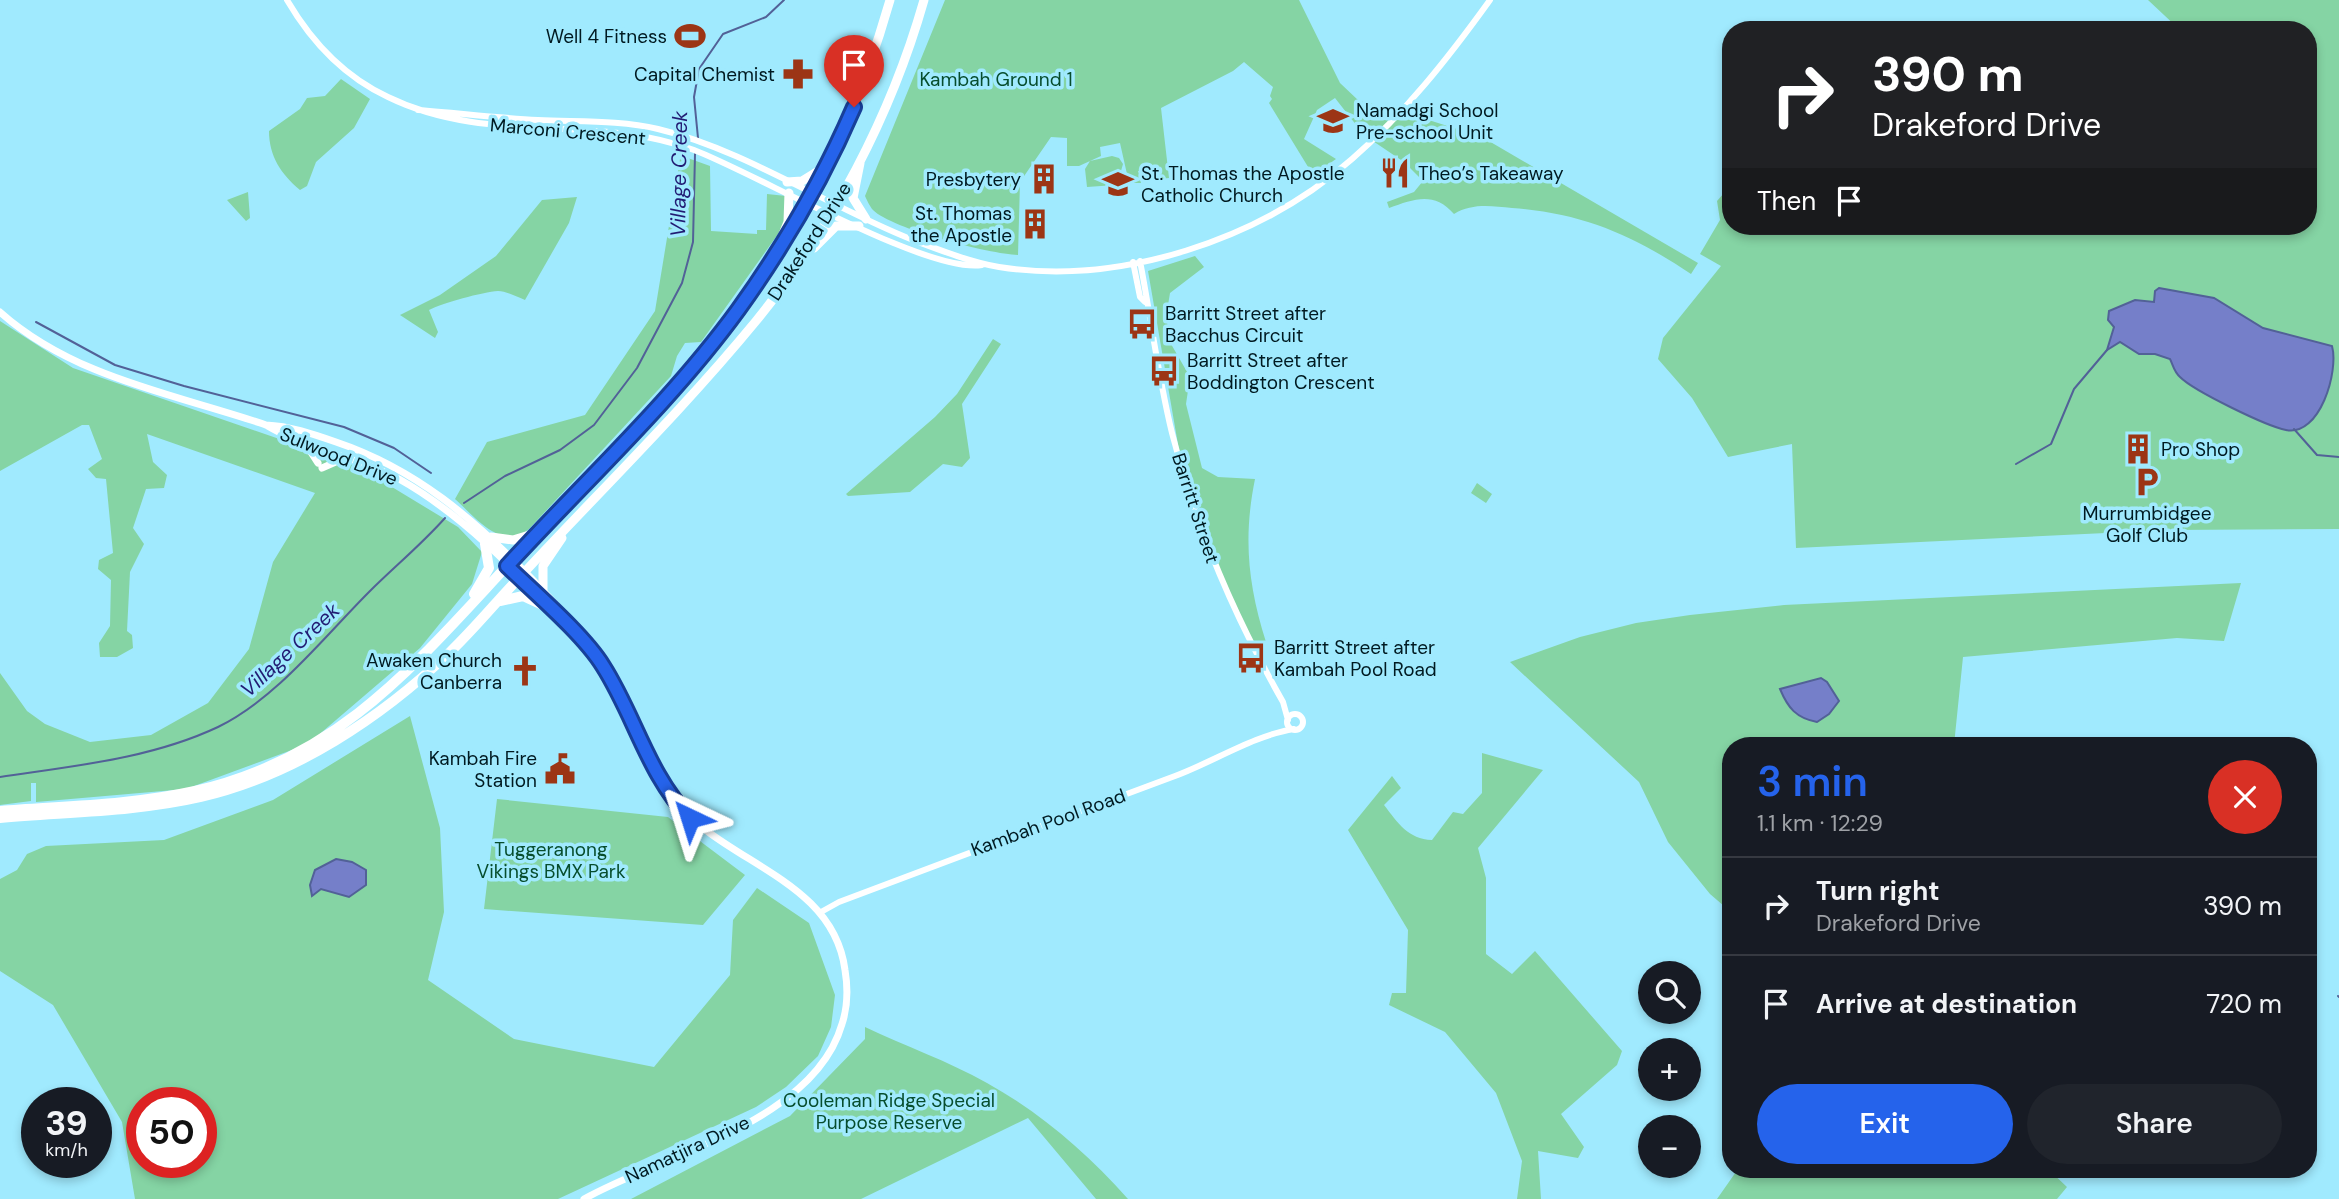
<!DOCTYPE html>
<html lang="en">
<head>
<meta charset="utf-8">
<style>
  body { margin:0; font-family:"DM Sans",sans-serif; background:#20242c; color:#f1f3f6; height:100vh; display:flex; flex-direction:column; font-size:26px; white-space:nowrap }
  * { box-sizing:border-box; margin:0 }
  p { font-size:23px; color:#9ea1a6 }
  .icon { flex:none; width:38px; height:38px; fill:none; stroke:currentColor; stroke-width:2; stroke-linecap:round; stroke-linejoin:round }
  .map { position:relative; flex:1; overflow:hidden }
  .details { position:absolute; left:1722px; top:737px; width:595px; height:441px; display:flex; flex-direction:column; background:#171b24; border-radius:28px; box-shadow:0 4px 10px #0003 }
  .details>* { flex:none }
  .top-card { position:absolute; left:1722px; top:21px; width:595px; height:214px; border-radius:28px; box-shadow:0 4px 10px #0003; background:#202124; color:#fff; overflow:hidden }
  .fabs { position:absolute; left:1638px; top:961px; display:grid; gap:14px }
  .fabs a { display:grid; place-items:center; width:63px; height:63px; border-radius:50%; background:#171b24; box-shadow:0 4px 10px #0003; font-size:35px }
  .speed { position:absolute; left:21px; top:1087px; display:flex; gap:14px; font-size:35px; font-weight:700; text-align:center }
  .speed>* { display:grid; place-content:center; width:91px; height:91px; border-radius:50%; background:#171b24; box-shadow:0 4px 10px #0003; line-height:1 }
  .speed small { font-size:18px; font-weight:400 }
  .speed .limit { border:10px solid #d22; background:#fff; color:#111 }
  .pin { position:absolute; display:grid; place-items:center; width:60px; height:60px; color:#fff; margin:-72px -30px; border-radius:50% 50% 50% 0; rotate:-45deg; box-shadow:0 0 7px #0007 }
  .pin .icon { rotate:45deg }
  .me { position:absolute; width:77px; margin:-38px; rotate:319deg; stroke-linejoin:round; filter:drop-shadow(0 0 5px #0008) }
  .turn { display:flex; align-items:center; gap:24px; height:147px; padding:0 35px; font-size:32px }
  .turn .icon { width:91px; height:91px; stroke-width:2.5 }
  .turn b { display:block; font-size:49px; line-height:60px }
  .then { display:flex; align-items:center; height:66px; padding:0 35px; background:#0003; gap:14px; font-size:26px }
  .round { display:grid; place-items:center; flex:none; width:74px; height:74px; border-radius:37px; background:#20242c }
  .head { display:flex; align-items:center; justify-content:space-between; height:119px; padding:0 35px }
  h1 { font-size:42px; font-weight:600; line-height:52px; color:#2563eb }
  .cta { display:flex; gap:14px; margin-top:auto; padding:14px 35px }
  .cta a { flex:1; height:80px; border-radius:42px; background:#2563eb; color:#fff; font-size:28px; font-weight:600; line-height:80px; text-align:center }
  .cta a+a { background:#20242c; color:#f1f3f6 }
  ul { padding:0; list-style:none }
  li { display:flex; align-items:center; gap:21px; height:98px; padding:0 35px; border-top:2px solid #363941 }
  li div { flex:1 }
  li b { display:block; font-size:26px }
  li em { font-style:normal }
  .map>svg:first-child { display:block }
  .green { fill:#85d4a4; fill-rule:evenodd }
  .water { fill:#757fc9; stroke:#526197; stroke-width:2 }
  .lines { fill:none; stroke-linecap:round; stroke-linejoin:round }
  .stream { stroke:#526197; stroke-width:2 }
  .tertiary { stroke:#fff; stroke-width:6 }
  .secondary { stroke:#fff; stroke-width:7 }
  .trunk { stroke:#fff; stroke-width:9 }
  .motorway { stroke:#fff; stroke-width:10 }
  .route-casing { stroke:#184099; stroke-width:18 }
  .route { stroke:#2563eb; stroke-width:12 }
  .labels { text-anchor:middle; stroke-width:7; stroke-linejoin:round; paint-order:stroke }
  .poi-label { font-size:19px; fill:#001a21; stroke:#a0eafe; text-anchor:start }
  .park-label { font-size:19px; fill:#074d2d; stroke:#a0eafe }
  .street-label { font-size:19px; fill:#001a21; stroke:#a0eafe }
  .water-label { font-size:21px; font-style:italic; fill:#221c73; stroke:#a0eafe }
</style>
</head>
<body>
<div class="map">
<svg width="2339" height="1199" viewBox="0 0 2339 1199">
  <rect width="100%" height="100%" fill="#a0eafe"/>
  <path class="green" d="M945 0H1299L1340 83 1359 101 1391 108 1482 137 1698 263 1691 274C1633 235 1582 213 1512 208 1491 206 1472 203 1454 214 1434 191 1414 199 1389 208L1387 202 1414 192 1423 181 1404 162 1364 135 1335 98 1317 110 1304 139 1336 159 1313 175 1269 103 1272 99 1270 96 1273 87 1244 62 1233 71 1161 108 1169 178 1158 179 1157 173H1151L1149 168 1138 171 1141 183H1129L1120 143 1100 147 1101 156 1079 166H1067V138L1051 137 1020 182 1018 255C990 254 892 229 873 210 870 207 867 200 865 196Z
    M2148 0H2339V529L2169 530 1796 548 1792 444 1728 457 1692 398 1658 359 1663 338 1721 266 1700 254 1720 220 1717 201 1731 185V226H2308V30H2180Z
    M341 79 370 99 354 128 316 162 307 186 300 190C281 174 269 156 269 131L300 109 307 98 325 96Z
    M1112 156 1119 158 1123 164 1121 171 1113 176 1115 185 1087 187 1085 169 1090 161Z
    M685 157 710 166 711 231 757 234V230H766L767 194 786 196 788 201 783 227 701 342 685 343 677 356 671 376 529 529C502 552 475 517 455 499L487 442 585 415 655 311 680 159Z
    M248 192 250 218 246 221 227 200Z
    M577 197 569 223 525 300C517 297 506 291 498 291 483 292 442 303 429 310L438 332 435 338 400 315 440 295 496 256 542 200Z
    M1195 256 1204 267 1170 293 1166 317 1171 344 1190 377 1186 404 1202 468 1218 477 1255 479C1243 538 1248 585 1266 642L1255 649 1227 591 1180 456 1148 271Z
    M0 321 73 368 346 462 344 467 354 464 458 527 482 552 472 584 420 648 308 744 186 789 36 802V783H31V801L0 805V673L27 711 45 724 90 742 151 735 208 703 249 649 273 562 315 493 147 434 153 462 167 475 164 488 146 489 133 528 144 544 130 572 127 631 132 635 133 648 117 657H100L99 643 110 626 111 580 98 569 99 560 113 553 106 479 96 478 88 469 102 459 89 425H82L0 471Z
    M993 339 1001 344 962 404 970 458 962 467 943 464 910 492 848 496 846 494 935 417 957 394Z
    M1477 483 1492 494 1486 503 1471 493Z
    M2241 583 2224 641 2177 638 1963 657 1954 745 1731 746V912L1710 894 1668 842 1639 782 1510 662 1580 637 1636 623 1690 615 1784 605Z
    M410 716 440 828 444 912 428 980 514 1039 654 1067 730 975 733 920 757 888 809 923 835 995 831 1027 818 1056 786 1087 756 1107 558 1199H135L122 1122 53 1005 0 971V879L17 870 27 854 46 846 164 840 273 800ZM142 1102H201V1162H142Z
    M1482 753 1543 770 1478 848 1486 878V954L1512 974 1535 951 1622 1051 1617 1065 1561 1114 1584 1147 1578 1158 1538 1151 1541 1199H1517L1522 1161 1496 1093 1445 1032 1389 1005 1392 993H1406L1408 930 1348 830 1392 776 1401 788 1384 805C1398 823 1408 839 1432 840L1453 812 1463 814 1482 793Z
    M497 799 668 817 745 875 703 925 484 909Z
    M865 1027C905 1046 948 1061 987 1083 1041 1113 1087 1153 1128 1199H1096L1028 1118 861 1199H631L790 1116 865 1039Z
    M1738 1169H2048L2067 1187 2057 1199H1717Z"/>
  <path class="water" d="M2159 288 2214 298 2263 328 2332 346C2339 371 2320 437 2286 430 2266 426 2194 391 2180 377 2174 372 2173 365 2170 359L2155 354H2139L2120 342 2107 350 2114 327 2108 320 2109 311 2135 300 2154 302 2155 291Z
    M1821 678 1827 682 1839 701 1829 714 1817 722C1796 718 1788 708 1780 689Z
    M336 859 352 862 366 870V885L349 897 321 889 312 896 310 885 315 870Z"/>
  <g class="lines">
    <path class="stream" d="M698 138 694 97 699 69 723 34 766 17 784 0
      M36 322 115 365 184 386 344 427 394 448 431 473
      M2294 429 2317 455 2339 457
      M2016 464 2051 444 2074 389 2107 350
      M464 503 505 476 560 450 594 425 637 368 682 283 693 242 695 154
      M0 777C73 766 150 759 218 727 277 698 323 638 369 592 394 567 421 545 445 518
      M2338 996 2339 997"/>
    <path class="tertiary" d="M287 0C311 41 345 77 388 97 488 146 595 113 694 150 755 173 927 274 982 265
      M418 110C458 113 498 118 538 120 578 122 620 120 658 129 743 149 831 208 913 240 940 250 970 262 999 267 1120 286 1260 240 1352 159 1405 113 1449 57 1490 0
      M1140 261C1151 318 1158 376 1172 433 1196 528 1234 616 1283 702L1288 720
      M1133 262 1140 297 1145 302
      M1287 722a8 8 0 1 1 16 0a8 8 0 1 1-16 0Z
      M821 912 839 902C951 859 1063 818 1175 776 1213 762 1255 735 1294 729"/>
    <path class="secondary" d="M0 312C74 378 175 394 266 425 307 450 356 456 399 479 469 518 528 584 583 641
      M266 425C290 426 313 434 336 442 416 469 474 519 532 579 560 609 587 637 608 673 632 714 644 764 675 801 726 864 833 879 845 970 848 988 848 1006 842 1024 814 1122 664 1154 584 1199
      M305 443 318 463
      M322 468 347 457"/>
    <path class="trunk" d="M860 163 853 198 866 219
      M787 182 802 181 823 168
      M781 239 788 222 789 193
      M814 248 836 226H859
      M491 537 513 540 536 533
      M507 566C576 490 651 418 716 338 797 239 855 123 890 0
      M519 578C598 493 682 411 756 321 832 228 891 116 924 0
      M543 590V566L562 538"/>
    <path class="motorway" d="M474 594 489 568 485 544
      M500 601 523 596 549 608
      M0 811C64 806 132 805 195 791 338 758 412 668 507 566
      M0 818C66 812 136 812 201 797 295 775 381 718 450 652 475 628 496 602 519 578"/>
  </g>
  <g class="lines">
    <g class="route-casing">
      <path id="route" d="M690 818C648 775 635 716 603 666 584 635 535 593 507 566 584 482 671 402 738 310 784 246 823 179 854 107"/>
    </g>
    <use href="#route" class="route"/>
  </g>
  <defs>
    <g id="stadium-bare" transform="scale(2.415)"><path d="M0-5a6.5 5 0 1 0 0 10a6.5 5 0 1 0 0-10ZM-3.5-1.8h7v3.6h-7Z" fill="#9c3515" stroke="#a0eafe" stroke-width="2.5" paint-order="stroke"/></g>
    <g id="pharmacy-bare" transform="scale(2.415)"><path d="M-2-6h4v4h4v4h-4v4h-4v-4h-4v-4h4Z" fill="#9c3515" stroke="#a0eafe" stroke-width="2.5" paint-order="stroke"/></g>
    <g id="school-bare" transform="scale(2.415)"><path d="M0-5L7-2L0 1L-7-2ZM-4 1L0 2.5L4 1V4Q0 6-4 4Z" fill="#9c3515" stroke="#a0eafe" stroke-width="2.5" paint-order="stroke"/></g>
    <g id="restaurant-bare" transform="scale(2.415)"><path d="M-5-6h1v4h1v-4h1v4h1v-4h1v5L-1.5 .5V6h-2V.5L-5-1ZM5-6V6H3V1.5H1.5Q1.5-4 5-6Z" fill="#9c3515" stroke="#a0eafe" stroke-width="2.5" paint-order="stroke"/></g>
    <g id="building-bare" transform="scale(2.415)"><path d="M-4-6H4V6H1V3H-1V6H-4ZM-2.5-4.3h1.7v1.8h-1.7ZM.8-4.3h1.7v1.8H.8ZM-2.5-1h1.7V.8h-1.7ZM.8-1h1.7V.8H.8Z" fill="#9c3515" stroke="#a0eafe" stroke-width="2.5" paint-order="stroke"/></g>
    <g id="bus-bare" transform="scale(2.415)"><path d="M-5-6H5V4H4V6H2V4H-2V6H-4V4H-5ZM-3.5-4V0h7V-4ZM-3.5 1.2v1.5H-2V1.2ZM2 1.2v1.5H3.5V1.2Z" fill="#9c3515" stroke="#a0eafe" stroke-width="2.5" paint-order="stroke"/></g>
    <g id="parking-bare" transform="scale(2.415)"><path d="M-3.5-5.5H1a3.5 3.5 0 0 1 0 7H-1V5.5H-3.5ZM-1-3.4V-.6H.8a1.4 1.4 0 0 0 0-2.8Z" fill="#9c3515" stroke="#a0eafe" stroke-width="2.5" paint-order="stroke"/></g>
    <g id="church-bare" transform="scale(2.415)"><path d="M-1.2-6h2.4v3.5h3.3v2.4h-3.3V6h-2.4V-.1h-3.3v-2.4h3.3Z" fill="#9c3515" stroke="#a0eafe" stroke-width="2.5" paint-order="stroke"/></g>
    <g id="civic-bare" transform="scale(2.415)"><path d="M-.6-6.5H3V-4.5H.6V-3L4-1V1h2V6H-6V1h2V-1L-.6-3ZM-1.2 2.5V6h2.4V2.5Z" fill="#9c3515" stroke="#a0eafe" stroke-width="2.5" paint-order="stroke"/></g>
  </defs>
  <g fill-rule="evenodd">
    <use href="#stadium-bare" x="690" y="36"/>
    <use href="#pharmacy-bare" x="798" y="74"/>
    <use href="#school-bare" x="1333" y="121"/>
    <use href="#restaurant-bare" x="1395" y="173"/>
    <use href="#building-bare" x="1044" y="179"/>
    <use href="#school-bare" x="1118" y="184"/>
    <use href="#building-bare" x="1035" y="224"/>
    <use href="#bus-bare" x="1142" y="324"/>
    <use href="#bus-bare" x="1164" y="371"/>
    <use href="#building-bare" x="2138" y="449"/>
    <use href="#parking-bare" x="2147" y="482"/>
    <use href="#bus-bare" x="1251" y="658"/>
    <use href="#church-bare" x="525" y="671"/>
    <use href="#civic-bare" x="560" y="769"/>
  </g>
  <g class="labels">
    <g class="poi-label">
      <text x="667" y="43" text-anchor="end">Well 4 Fitness</text>
      <text x="775" y="81" text-anchor="end">Capital Chemist</text>
      <text x="1356" y="117">Namadgi School<tspan x="1356" dy="22">Pre-school Unit</tspan></text>
      <text x="1141" y="180">St. Thomas the Apostle<tspan x="1141" dy="22">Catholic Church</tspan></text>
      <text x="1418" y="180">Theo’s Takeaway</text>
      <text x="1021" y="186" text-anchor="end">Presbytery</text>
      <text x="1012" y="220" text-anchor="end">St. Thomas<tspan x="1012" dy="22">the Apostle</tspan></text>
      <text x="1165" y="320">Barritt Street after<tspan x="1165" dy="22">Bacchus Circuit</tspan></text>
      <text x="1187" y="367">Barritt Street after<tspan x="1187" dy="22">Boddington Crescent</tspan></text>
      <text x="2161" y="456">Pro Shop</text>
      <text x="2147" y="520" text-anchor="middle">Murrumbidgee<tspan x="2147" dy="22">Golf Club</tspan></text>
      <text x="1274" y="654">Barritt Street after<tspan x="1274" dy="22">Kambah Pool Road</tspan></text>
      <text x="502" y="667" text-anchor="end">Awaken Church<tspan x="502" dy="22">Canberra</tspan></text>
      <text x="537" y="765" text-anchor="end">Kambah Fire<tspan x="537" dy="22">Station</tspan></text>
    </g>
    <g class="park-label">
      <text x="996" y="86">Kambah Ground 1</text>
      <text x="551" y="856">Tuggeranong<tspan x="551" dy="22">Vikings BMX Park</tspan></text>
      <text x="889" y="1107">Cooleman Ridge Special<tspan x="889" dy="22">Purpose Reserve</tspan></text>
    </g>
    <g class="street-label">
      <text transform="translate(568 131) rotate(5)" y="7">Marconi Crescent</text>
      <text transform="translate(809 241) rotate(-57)" y="7">Drakeford Drive</text>
      <text transform="translate(339 456) rotate(22)" y="7">Sulwood Drive</text>
      <text transform="translate(1196 508) rotate(72)" y="7">Barritt Street</text>
      <text transform="translate(1048 822) rotate(-20)" y="7">Kambah Pool Road</text>
      <text transform="translate(687 1149) rotate(-25)" y="7">Namatjira Drive</text>
    </g>
    <g class="water-label">
      <text transform="translate(679 174) rotate(-89)" y="7">Village Creek</text>
      <text transform="translate(290 650) rotate(-43)" y="7">Village Creek</text>
    </g>
  </g>
</svg>
<div class="fabs">
<a><svg class="icon" aria-label="search" viewBox="0 0 24 24"><circle cx="10" cy="10" r="6"/><path d="M15 15l6 6"/></svg></a>
<a>+</a>
<a>−</a>
</div>
<div class="speed"><div>39<small>km/h</small></div><div class="limit">50</div></div>
<div class="pin" style="left:854px;top:107px;background:#d93025"><svg class="icon" aria-label="arrive" viewBox="0 0 24 24"><path d="M6 21V4h12l-3 4 3 4H6"/></svg></div>
<svg class="me" style="left:690px;top:818px" viewBox="-20 -20 40 40"><path d="M0-17L14 15 0 8-14 15z" fill="#2563eb" stroke="#fff" stroke-width="4"/></svg>
<div class="top-card">
<div class="turn"><svg class="icon" aria-label="right" viewBox="0 0 24 24"><path d="M7 20v-9h11M14 6l5 5-5 5"/></svg><div><b>390 m</b>Drakeford Drive</div></div>
<div class="then">Then<svg class="icon" aria-label="arrive" viewBox="0 0 24 24"><path d="M6 21V4h12l-3 4 3 4H6"/></svg></div>
</div>
<section class="details">
<div class="head"><div><h1>3 min</h1><p>1.1 km · 12:29</p></div><a class="round" style="background:#d93025;color:#fff"><svg class="icon" aria-label="close" viewBox="0 0 24 24"><path d="M6 6l12 12M18 6L6 18"/></svg></a></div>
<ul>
<li><svg class="icon" aria-label="right" viewBox="0 0 24 24"><path d="M7 20v-9h11M14 6l5 5-5 5"/></svg><div><b>Turn right</b><p>Drakeford Drive</p></div><em>390 m</em></li>
<li><svg class="icon" aria-label="arrive" viewBox="0 0 24 24"><path d="M6 21V4h12l-3 4 3 4H6"/></svg><div><b>Arrive at destination</b></div><em>720 m</em></li>
</ul>
<div class="cta"><a>Exit</a><a>Share</a></div>
</section>
</div>
</body>
</html>
